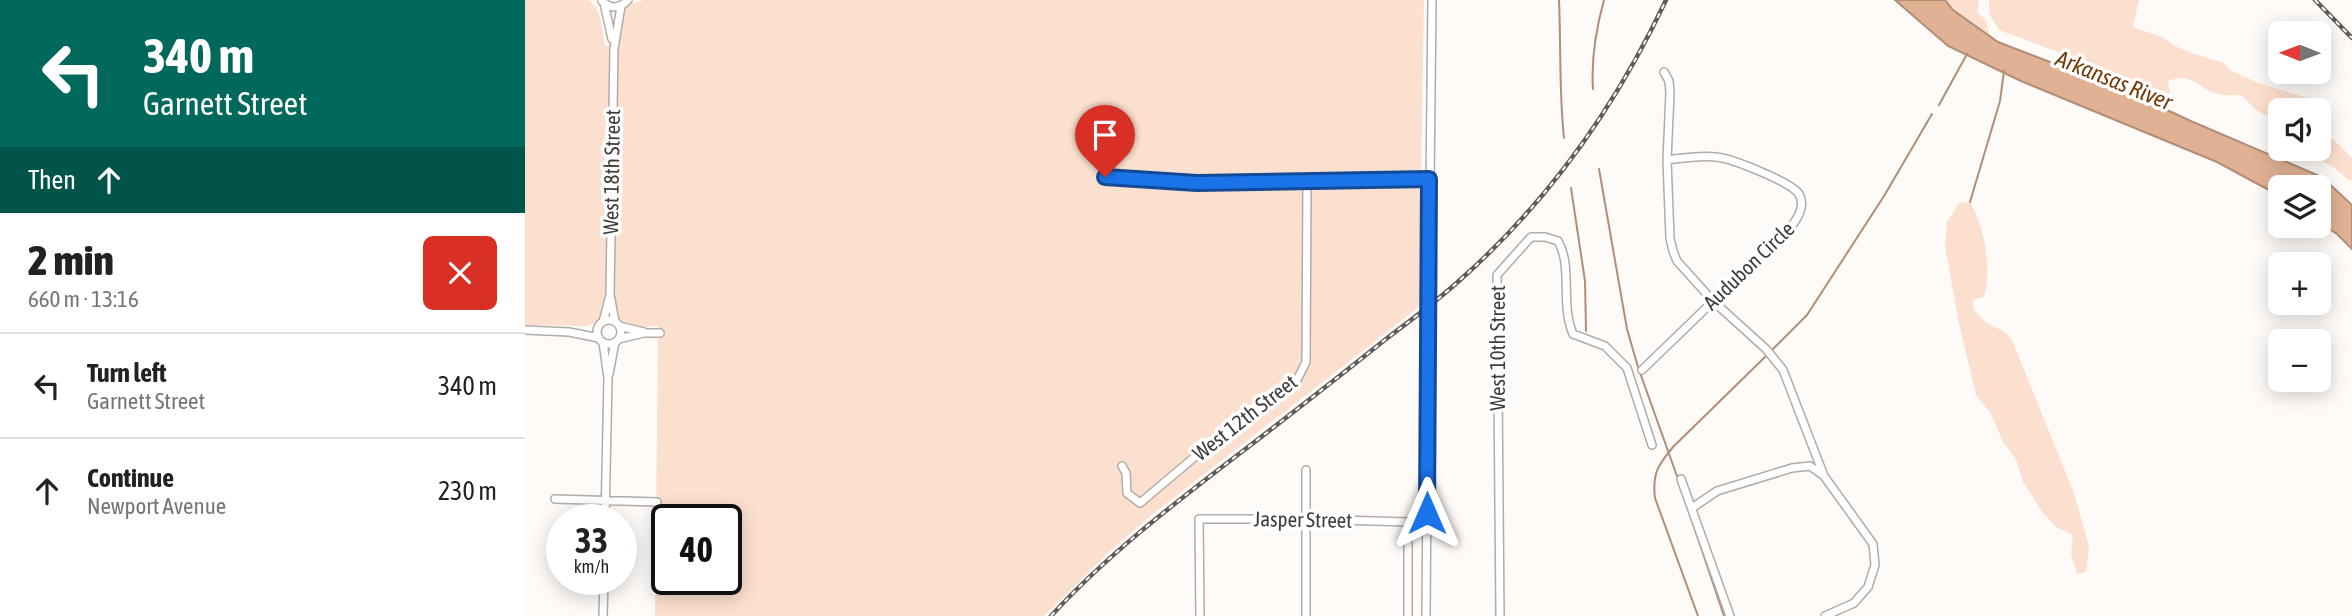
<!DOCTYPE html>
<html lang="en">
<head>
<meta charset="utf-8">
<style>
  body { margin:0; font-family:"Asap Condensed",sans-serif; background:#f2f2f2; color:#222; height:100vh; display:flex; flex-direction:column; font-size:26px; white-space:nowrap }
  * { box-sizing:border-box; margin:0 }
  p { font-size:23px; color:#767676 }
  .icon { flex:none; width:38px; height:38px; fill:none; stroke:currentColor; stroke-width:2; stroke-linecap:round; stroke-linejoin:round }
  .map { position:relative; flex:1; overflow:hidden }
  .panel { display:flex; flex-direction:column; background:#fff; width:525px }
  .panel>* { flex:none }
  .banner { background:#00695c; color:#fff; overflow:hidden }
  .needle { width:46px; rotate:271deg }
  .controls { position:absolute; left:1743px; top:21px; display:grid; gap:14px }
  .controls a { display:grid; place-items:center; width:63px; height:63px; border-radius:10px; background:#fff; box-shadow:0 4px 18px #0003; font-size:35px }
  .speed { position:absolute; left:21px; top:504px; display:flex; gap:14px; font-size:35px; font-weight:700; text-align:center }
  .speed>* { display:grid; place-content:center; width:91px; height:91px; border-radius:50%; background:#fff; box-shadow:0 4px 18px #0003; line-height:1 }
  .speed small { font-size:18px; font-weight:400 }
  .speed .limit { border:4px solid #111; border-radius:10px; background:#fff; color:#111 }
  .pin { position:absolute; display:grid; place-items:center; width:60px; height:60px; color:#fff; margin:-72px -30px; border-radius:50% 50% 50% 0; rotate:-45deg; box-shadow:0 0 7px #0007 }
  .pin .icon { rotate:45deg }
  .me { position:absolute; width:77px; margin:-38px; rotate:0deg; stroke-linejoin:round; filter:drop-shadow(0 0 5px #0008) }
  .turn { display:flex; align-items:center; gap:24px; height:147px; padding:0 28px; font-size:32px }
  .turn .icon { width:91px; height:91px; stroke-width:2.5 }
  .turn b { display:block; font-size:49px; line-height:60px }
  .then { display:flex; align-items:center; height:66px; padding:0 28px; background:#0003; gap:14px; font-size:26px }
  .round { display:grid; place-items:center; flex:none; width:74px; height:74px; border-radius:10px; background:#f2f2f2 }
  .headline { display:flex; align-items:center; justify-content:space-between; height:119px; padding:0 28px }
  h1 { font-size:42px; font-weight:800; line-height:52px }
  ul { padding:0; list-style:none }
  li { display:flex; align-items:center; gap:21px; height:105px; padding:0 28px; border-top:2px solid #e0e0e0 }
  li div { flex:1 }
  li b { display:block; font-size:26px }
  li em { font-style:normal }
  main { display:flex; flex:1; min-height:0 }
  .map>svg:first-child { display:block }
  .green { fill:#fce0cf; fill-rule:evenodd }
  .water { fill:#e1b193; stroke:#b08e78; stroke-width:2 }
  .lines { fill:none; stroke-linecap:round; stroke-linejoin:round }
  .stream { stroke:#b08e78; stroke-width:2 }
  .minor-casing { stroke:#b2aba7; stroke-width:10 }
  .minor { stroke:#fff; stroke-width:7 }
  .rail-casing { stroke:#5e5b59; stroke-width:4.5 }
  .rail { stroke:#fff; stroke-width:2; stroke-dasharray:5; stroke-linecap:butt }
  .minor-bridge-casing { stroke:#b2aba7; stroke-width:10; stroke-linecap:butt }
  .minor-bridge { stroke:#fff; stroke-width:7 }
  .route-casing { stroke:#114b97; stroke-width:18 }
  .route { stroke:#1a73e8; stroke-width:12 }
  .labels { text-anchor:middle; stroke-width:7; stroke-linejoin:round; paint-order:stroke }
  .street-label { font-size:21px; fill:#3f3c3a; stroke:#fff }
  .water-label { font-size:23px; font-style:italic; fill:#733908; stroke:#fff }
</style>
</head>
<body>
<main>
<section class="panel">
<div class="banner">
<div class="turn"><svg class="icon" aria-label="left" viewBox="0 0 24 24"><path d="M17 20v-9H6M10 6l-5 5 5 5"/></svg><div><b>340 m</b>Garnett Street</div></div>
<div class="then">Then<svg class="icon" aria-label="ahead" viewBox="0 0 24 24"><path d="M12 20V5M6 11l6-6 6 6"/></svg></div>
</div>
<div class="headline"><div><h1>2 min</h1><p>660 m · 13:16</p></div><a class="round" style="background:#d93025;color:#fff"><svg class="icon" aria-label="close" viewBox="0 0 24 24"><path d="M6 6l12 12M18 6L6 18"/></svg></a></div>
<ul>
<li><svg class="icon" aria-label="left" viewBox="0 0 24 24"><path d="M17 20v-9H6M10 6l-5 5 5 5"/></svg><div><b>Turn left</b><p>Garnett Street</p></div><em>340 m</em></li>
<li><svg class="icon" aria-label="ahead" viewBox="0 0 24 24"><path d="M12 20V5M6 11l6-6 6 6"/></svg><div><b>Continue</b><p>Newport Avenue</p></div><em>230 m</em></li>
</ul>
</section>
<div class="map">
<svg width="1827" height="616" viewBox="0 0 1827 616">
  <rect width="100%" height="100%" fill="#fefaf7"/>
  <path class="green" d="M0 0H63C77 8 77 31 80 45L95 46 94 28 98 9 105 4 119 0H899L894 307 624 517 582 554 519 616H130L133 326C107 327 90 336 91 303L77 304 78 314 75 321 61 326 0 325ZM142 520H201V579H142Z
    M1420 0H1452L1454 4 1452 12 1461 20 1465 37 1428 10Z
    M1464 0H1614L1608 27 1639 38 1652 47 1670 54 1699 63 1706 71 1736 84 1793 101 1798 105C1796 115 1800 123 1797 133L1794 134V110H1755V123L1731 110 1716 95C1710 95 1703 96 1697 95 1674 92 1671 71 1643 81L1645 94 1474 30 1464 13Z
    M1808 139 1827 158V179L1825 181 1808 167 1776 149H1794V142Z
    M1445 202C1460 229 1467 267 1459 297L1448 300V309L1462 323 1480 332 1487 340 1549 493 1564 546 1561 572 1552 574 1546 554 1548 535 1531 527 1518 513 1498 482 1491 459 1478 442 1466 414 1451 395 1433 319 1420 246 1422 222 1434 203Z"/>
  <path class="water" d="M1370 0H1420L1428 10 1473 42 1603 92 1668 122 1797 177 1827 205V249L1812 234 1794 222V187H1755V196L1692 162 1496 81 1423 46Z"/>
  <g class="lines">
    <path class="stream" d="M1034 0C1036 46 1034 92 1039 138
      M1068 89C1066 59 1071 29 1079 0
      M1414 105 1442 54
      M1074 169 1102 329 1113 367 1153 479
      M1046 188 1060 281 1061 331
      M1445 202 1475 101 1479 71
      M1245 352 1282 315 1359 196 1407 114
      M1157 491 1199 616
      M1173 616 1130 498C1127 474 1133 465 1148 447L1241 356"/>
    <g class="minor-casing">
      <path id="minor" d="M77 1C85 9 95 9 103 0
        M79 3 87 39
        M1139 72 1144 81 1145 93 1142 160 1145 238 1148 251 1152 261 1188 301 1241 349 1258 370 1299 476
        M580 177 672 183 904 179
        M904 276 907 0
        M72 332a12 12 0 1 1 24 0a12 12 0 1 1-24 0Z
        M78 322 85 295
        M90 322 85 294 89 49 96 6
        M94 326 119 332
        M0 330 44 332 74 338
        M94 339 119 333H135
        M78 342 83 378 80 520
        M1117 370 1268 224C1275 215 1280 205 1274 194 1266 182 1206 158 1191 157 1175 155 1158 158 1142 160
        M84 374 90 342
        M597 466 601 473 602 493 615 503 672 455 770 384 781 362 782 182
        M781 470V616
        M1156 479 1205 616
        M30 499 132 502
        M1167 508 1192 491 1267 468 1285 466 1299 476 1348 544 1350 565 1343 587 1329 603 1300 616
        M78 616 79 579
        M675 616 674 519H780L883 522V616
        M901 616 903 341
        M975 616 972 275 1006 237H1020L1033 241C1048 267 1035 304 1048 334L1080 346 1102 368 1127 445"/>
    </g>
    <use href="#minor" class="minor"/>
    <g class="rail-casing">
      <path id="rail" d="M1790 0 1827 38
        M526 616C581 556 646 506 710 457 761 418 811 379 861 339 886 320 912 301 935 280 1023 202 1091 106 1141 0"/>
    </g>
    <use href="#rail" class="rail"/>
    <g class="minor-bridge-casing">
      <path id="minor-bridge" d="M903 341 904 276"/>
    </g>
    <use href="#minor-bridge" class="minor-bridge"/>
  </g>
  <g class="lines">
    <g class="route-casing">
      <path id="route" d="M580 177 672 183 904 179 902 513"/>
    </g>
    <use href="#route" class="route"/>
  </g>
  <g class="labels">
    <g class="street-label">
      <text transform="translate(87 172) rotate(-89)" y="7">West 18th Street</text>
      <text transform="translate(1224 266) rotate(-44)" y="7">Audubon Circle</text>
      <text transform="translate(973 348) rotate(-90)" y="7">West 10th Street</text>
      <text transform="translate(720 418) rotate(-38)" y="7">West 12th Street</text>
      <text transform="translate(778 520) rotate(1)" y="7">Jasper Street</text>
    </g>
    <g class="water-label">
      <text transform="translate(1589 80) rotate(22)" y="8">Arkansas River</text>
    </g>
  </g>
</svg>
<div class="controls">
<a><svg class="needle" viewBox="-14 -14 28 28"><path d="M0-13l5 13h-10z" fill="#e53935"/><path d="M0 13l5-13h-10z" fill="#767676"/></svg></a>
<a><svg class="icon" aria-label="sound" viewBox="0 0 24 24"><path d="M4 9h4l5-4v14l-5-4H4zM17 9q2 3 0 6"/></svg></a>
<a><svg class="icon" aria-label="layers" viewBox="0 0 24 24"><path d="M12 4l9 5-9 5-9-5zM3 14l9 5 9-5"/></svg></a>
<a>+</a>
<a>−</a>
</div>
<div class="speed"><div>33<small>km/h</small></div><div class="limit">40</div></div>
<div class="pin" style="left:580px;top:177px;background:#d93025"><svg class="icon" aria-label="arrive" viewBox="0 0 24 24"><path d="M6 21V4h12l-3 4 3 4H6"/></svg></div>
<svg class="me" style="left:902px;top:513px" viewBox="-20 -20 40 40"><path d="M0-17L14 15 0 8-14 15z" fill="#1a73e8" stroke="#fff" stroke-width="4"/></svg>
</div>
</main>
</body>
</html>
